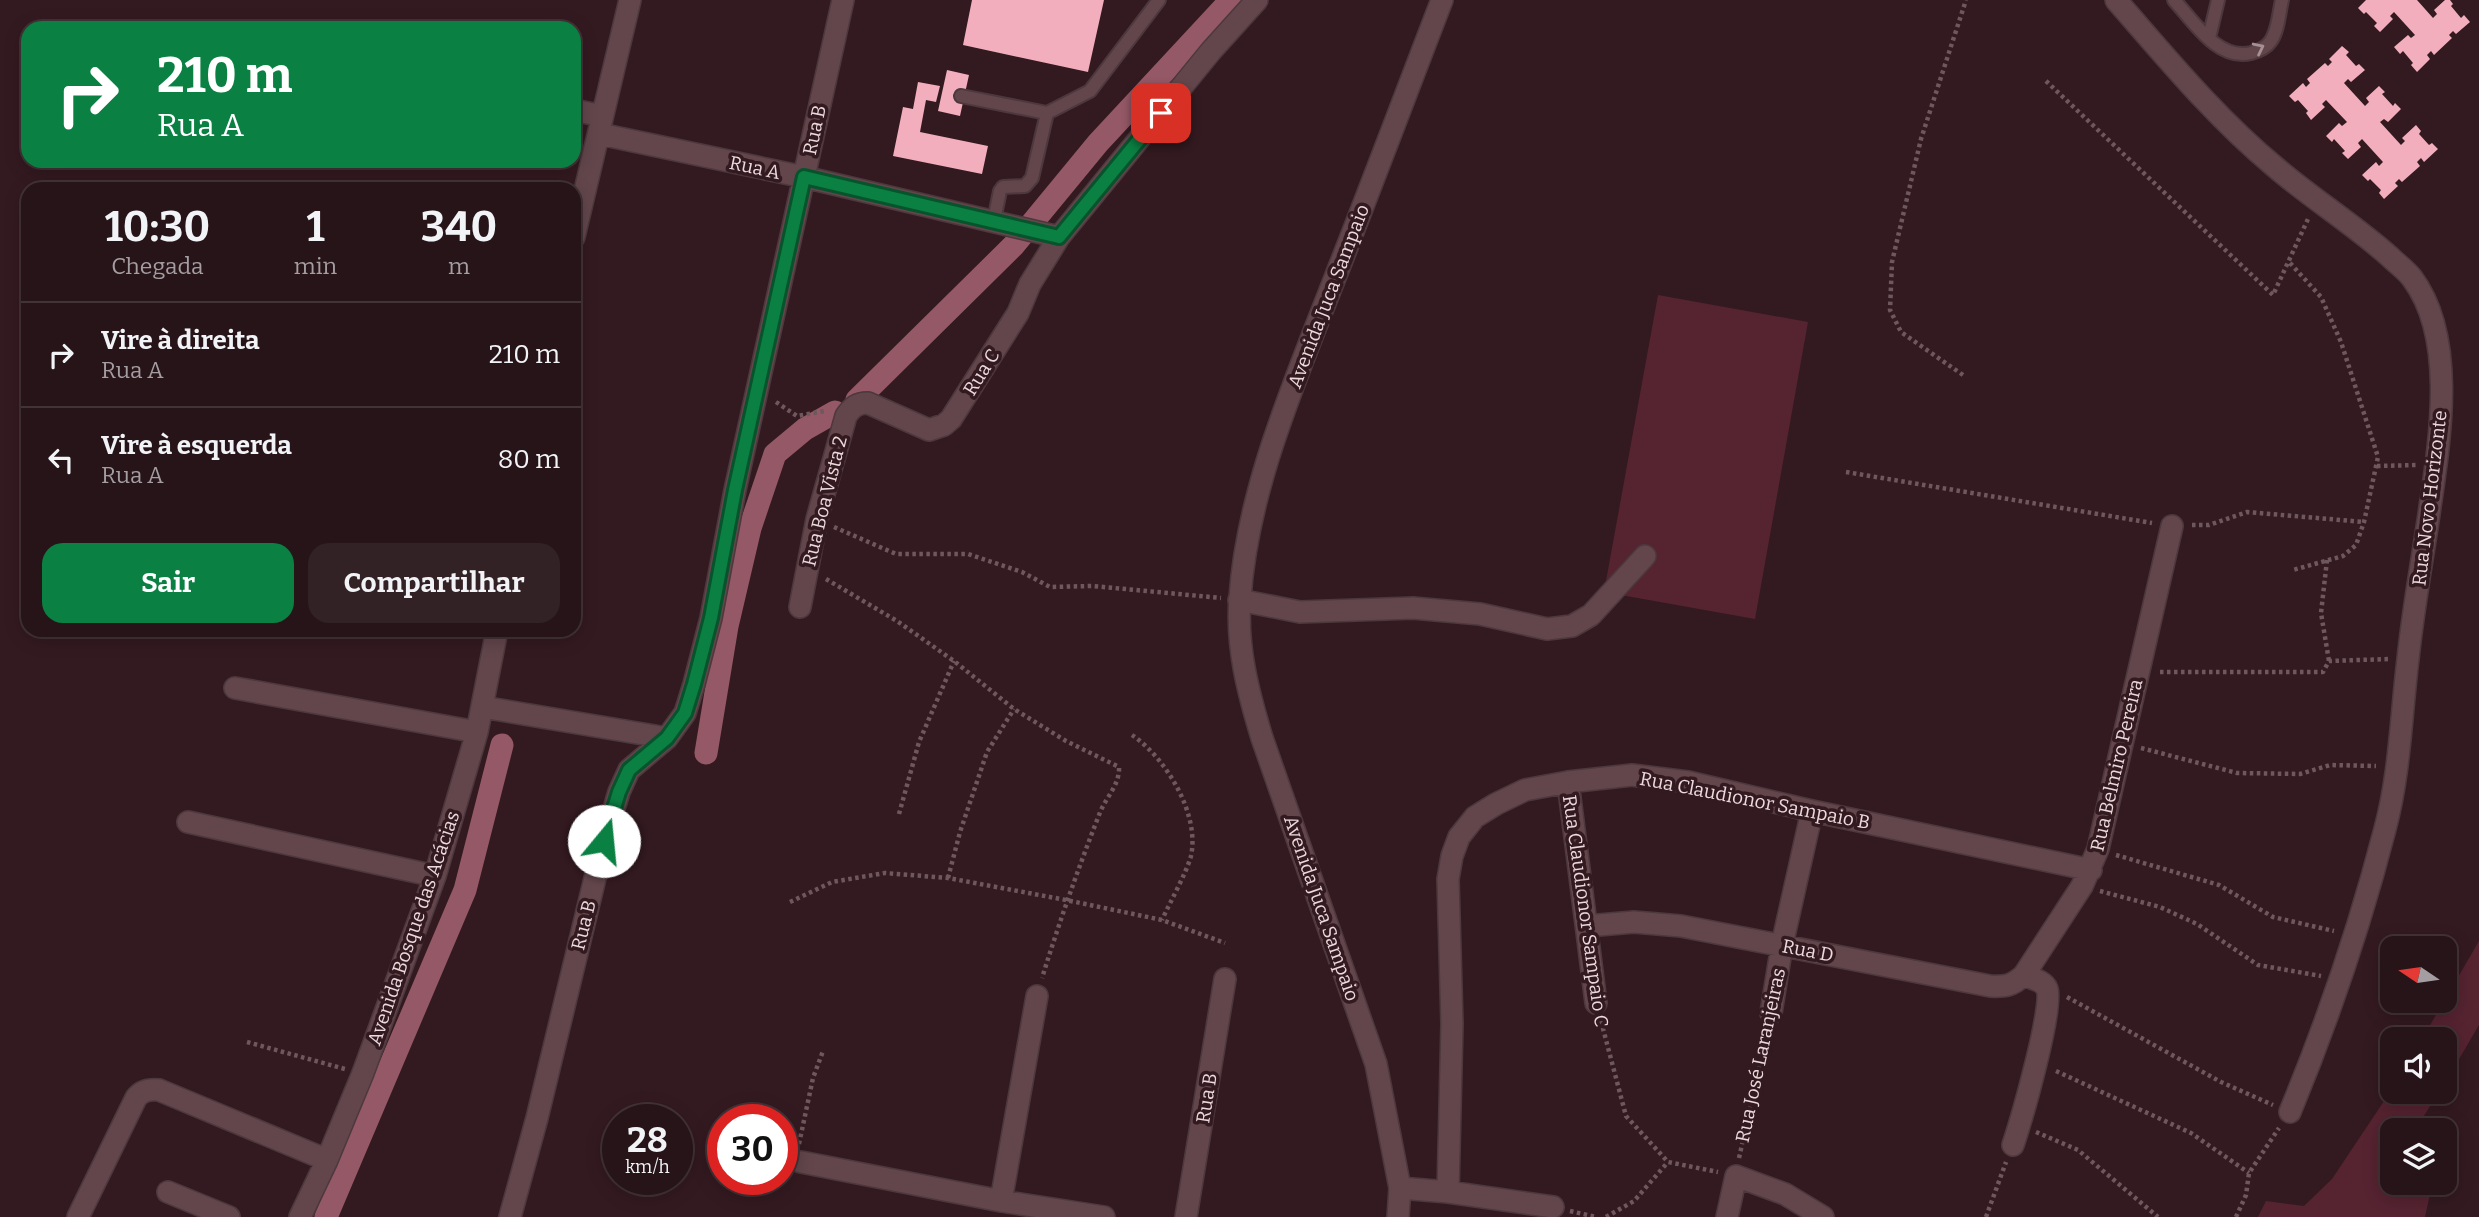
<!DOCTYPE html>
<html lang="pt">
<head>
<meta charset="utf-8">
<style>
  body { margin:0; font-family:Bitter,serif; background:#322125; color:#f1f3f6; height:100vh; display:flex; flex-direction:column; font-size:26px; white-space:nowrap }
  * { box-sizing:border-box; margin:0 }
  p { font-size:23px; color:#a49ea2 }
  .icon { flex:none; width:38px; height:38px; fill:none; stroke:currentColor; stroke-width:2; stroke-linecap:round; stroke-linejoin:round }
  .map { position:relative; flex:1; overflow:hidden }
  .side { position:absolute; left:21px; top:182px; width:560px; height:455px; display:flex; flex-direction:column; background:#261418; border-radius:21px; box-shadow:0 4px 18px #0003,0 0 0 2px #423337 }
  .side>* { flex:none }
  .banner { position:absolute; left:21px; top:21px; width:560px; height:147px; border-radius:21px; box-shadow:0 4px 18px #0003,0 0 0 2px #423337; background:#0b8043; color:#fff; overflow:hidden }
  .needle { width:46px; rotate:283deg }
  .buttons { position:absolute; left:2380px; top:936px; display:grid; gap:14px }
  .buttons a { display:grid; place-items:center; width:77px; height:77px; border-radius:14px; background:#261418; box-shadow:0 4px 18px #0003,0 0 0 2px #423337; font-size:35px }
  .speed { position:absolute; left:602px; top:1104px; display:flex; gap:14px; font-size:35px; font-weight:700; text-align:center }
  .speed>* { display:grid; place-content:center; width:91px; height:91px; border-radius:50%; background:#261418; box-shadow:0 4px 18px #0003,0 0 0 2px #423337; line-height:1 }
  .speed small { font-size:18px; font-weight:400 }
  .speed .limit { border:10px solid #d22; background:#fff; color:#111 }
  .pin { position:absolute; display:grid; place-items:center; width:60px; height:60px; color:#fff; margin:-30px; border-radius:14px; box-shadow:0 4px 10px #0006 }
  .me { position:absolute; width:77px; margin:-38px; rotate:17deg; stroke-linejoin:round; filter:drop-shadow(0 0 5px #0008) }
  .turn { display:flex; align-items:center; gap:24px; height:147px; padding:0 21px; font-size:32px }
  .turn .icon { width:91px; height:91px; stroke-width:2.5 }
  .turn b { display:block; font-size:49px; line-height:60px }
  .eta { display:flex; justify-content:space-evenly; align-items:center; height:119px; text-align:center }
  .eta b { font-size:42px; font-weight:700; line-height:49px }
  .action { display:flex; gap:14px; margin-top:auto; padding:14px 21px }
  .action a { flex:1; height:80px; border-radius:21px; background:#0b8043; color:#fff; font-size:28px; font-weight:700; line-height:80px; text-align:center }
  .action a+a { background:#322125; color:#f1f3f6 }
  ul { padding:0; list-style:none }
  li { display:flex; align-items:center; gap:21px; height:105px; padding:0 21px; border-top:2px solid #423337 }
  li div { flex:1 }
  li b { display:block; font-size:26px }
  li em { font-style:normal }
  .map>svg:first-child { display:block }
  .green { fill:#562331 }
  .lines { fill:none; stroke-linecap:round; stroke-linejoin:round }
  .canal { stroke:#955866; stroke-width:23 }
  .building { fill:#f2aebc }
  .lane-casing { stroke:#4c383d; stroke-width:16 }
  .street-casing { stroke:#4c383d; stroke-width:24 }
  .secondary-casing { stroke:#4c383d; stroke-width:24 }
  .path { stroke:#6f585d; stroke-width:4.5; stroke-dasharray:3.5 3.5; stroke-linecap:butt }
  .lane { stroke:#62464c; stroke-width:12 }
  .street { stroke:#62464c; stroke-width:21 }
  .secondary { stroke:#62464c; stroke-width:21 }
  .oneway { stroke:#a79094 }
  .route-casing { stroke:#07532c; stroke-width:18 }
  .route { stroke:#0b8043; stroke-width:12 }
  .labels { text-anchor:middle; stroke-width:7; stroke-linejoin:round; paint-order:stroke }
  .street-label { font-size:19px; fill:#ecdadd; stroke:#331a20 }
</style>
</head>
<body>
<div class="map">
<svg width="2479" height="1217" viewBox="0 0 2479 1217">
  <rect width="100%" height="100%" fill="#331a20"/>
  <path class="green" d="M1658 295 1808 322 1755 619 1604 592Z
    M2479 941V1025L2445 1083V1040L2422 1039Z
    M2392 1089V1092H2439L2415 1130H2392V1183L2432 1185 2425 1217H2258L2266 1201 2304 1206 2332 1179Z"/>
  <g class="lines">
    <path class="canal" d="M857 400 1014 245 1098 143 1231 0
      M706 753 727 626 750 528 775 454 805 429 835 412
      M326 1217 465 890 502 745"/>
  </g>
  <path class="building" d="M972 0H1104L1088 72 963 45Z
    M2366 0H2417L2433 18 2437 14 2434 10 2445 0H2450L2453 4 2451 6 2461 18 2464 15 2470 22 2456 34 2453 31 2449 35 2452 38 2434 55 2431 51 2427 55 2430 59 2417 72 2411 65 2413 63 2403 51 2400 54 2394 47 2408 35 2411 38 2415 35 2394 12 2390 16 2393 19 2380 32 2374 26 2377 23 2366 12 2364 14 2358 8Z
    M2342 46 2349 52 2346 55 2356 66 2359 64 2365 70 2351 82 2348 79 2344 83 2365 106 2369 102 2366 98 2379 86 2385 92 2382 94 2393 106 2395 103 2401 109 2388 122 2384 119 2380 122 2401 145 2405 141 2402 138 2416 125 2421 131 2419 134 2429 145 2432 143 2438 149 2424 162 2421 158 2417 162 2420 166 2402 182 2399 179 2395 183 2398 186 2384 199 2379 193 2381 190 2370 179 2368 181 2362 175 2376 162 2379 166 2383 162 2362 139 2358 143 2361 147 2348 159 2342 153 2345 151 2334 139 2332 142 2326 136 2339 123 2342 126 2347 122 2326 100 2322 104 2325 107 2311 120 2306 113 2308 111 2298 100 2295 102 2289 96 2303 83 2306 87 2310 83 2307 79 2325 63 2328 66 2332 62 2329 59Z
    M947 70 969 75 960 116 938 111Z
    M918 82 940 86 936 102 926 100 920 132 988 146 982 174 893 156 903 107 913 109Z"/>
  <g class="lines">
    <g class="lane-casing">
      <path id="lane" d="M2174 0C2194 22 2218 61 2251 53 2258 51 2266 48 2270 42 2278 32 2279 13 2282 0
        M2209 38 2218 0
        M961 96 1047 113 1090 91 1159 0
        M994 220 1000 191 1003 187 1025 186 1032 178 1047 113"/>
    </g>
    <g class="street-casing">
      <path id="street" d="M2116 0C2166 57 2215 117 2274 166 2311 198 2353 224 2389 256 2396 263 2406 270 2412 278 2458 339 2439 445 2429 514 2422 562 2413 610 2408 659 2401 716 2400 773 2385 829 2360 926 2328 1020 2290 1112
        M574 110 602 116
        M600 134 804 177 1059 237
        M574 237 630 0
        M1239 600 1300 612 1413 608 1480 614 1547 629 1572 626 1591 615 1645 556
        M800 607 817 519 846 416C852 407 857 403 868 403L929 430 944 425 951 419 1018 313 1030 284 1059 237 1211 51 1257 0
        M235 688 477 732
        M482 707 667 738
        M1568 782 1596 1003
        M188 822 435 876
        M1587 926 1634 922 1681 926 1990 986C2005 987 2012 986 2024 975
        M1771 1013 1782 945 1812 811
        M2013 1145C2021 1121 2054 1007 2047 989 2044 981 2031 978 2024 975L2082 886 2098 849 2172 526
        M801 1162 1001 1201 1104 1217
        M1400 1188 1448 1192 1452 1024 1448 879 1452 856 1459 837 1475 817 1496 804 1525 790 1568 782 1632 775 1688 782 1812 811 2091 870
        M168 1192 229 1217
        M1448 1192 1553 1207
        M1001 1201 1037 996
        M78 1217 136 1098C142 1090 150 1089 159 1090L327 1160
        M300 1217 327 1160 363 1073 435 876 477 732 497 630
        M510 1217 537 1118 604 841 619 792 629 770 667 738 685 713 694 684 711 618 735 490 843 0
        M1186 1217 1225 979
        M1727 1217 1736 1176 1785 1194 1823 1217"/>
    </g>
    <g class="secondary-casing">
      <path id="secondary" d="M1398 1217 1400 1188 1376 1064 1262 738C1248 692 1236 646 1240 598 1247 492 1293 386 1331 288 1369 192 1405 96 1442 0"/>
    </g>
    <path class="path" d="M2046 81 2273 295 2308 219
      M2290 263 2321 297 2341 342 2378 457 2364 522 2356 545 2343 556 2293 570
      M1963 375 1901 332 1890 310 1892 262 1921 139 1966 0
      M776 402 797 416 825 411
      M2377 466 2417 465
      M1846 472 2152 523
      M2192 525H2209L2247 512 2364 522
      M834 527 896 554H968L1022 572 1050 587 1093 586 1221 598
      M2327 560 2321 613 2329 661
      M826 579 897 621 954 661 1014 709 1066 741 1119 767C1120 785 1105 798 1099 815 1078 869 1059 923 1042 978
      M2160 672H2323L2329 661 2390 659
      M1132 735C1166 758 1200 814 1191 856 1186 874 1170 902 1162 920
      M2141 748 2237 773 2300 774 2330 765 2376 766
      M899 814 919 742 954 661
      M2116 855 2219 885 2273 917 2334 931
      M948 878 960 832 987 752 1014 709
      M2100 891 2160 907 2197 924 2258 965 2321 976
      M790 902 832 882 885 873 948 878 1066 900 1162 920 1225 943
      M2067 997 2221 1082 2273 1105
      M1601 1021 1626 1116 1668 1162 1718 1172
      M247 1042 345 1069
      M2056 1071 2191 1133 2249 1173
      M2036 1132 2078 1150 2158 1217
      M799 1144 813 1078 823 1051
      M1739 1158 1767 1033
      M1570 1211 1596 1217
      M1606 1217 1634 1201 1668 1162
      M1986 1217 2006 1162
      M2236 1217 2246 1195 2249 1173 2279 1128"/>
    <use href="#lane" class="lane"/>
    <use href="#street" class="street"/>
    <use href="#secondary" class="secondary"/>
  </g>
  <defs><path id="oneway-chevron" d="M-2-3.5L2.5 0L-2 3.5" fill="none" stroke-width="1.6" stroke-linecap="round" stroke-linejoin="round" transform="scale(1.75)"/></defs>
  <use class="oneway" href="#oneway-chevron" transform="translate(2259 48) rotate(-26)"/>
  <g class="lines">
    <g class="route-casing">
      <path id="route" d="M604 841 619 792 629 770 667 738 685 713 694 684 711 618 735 490 804 177 1059 237 1161 113"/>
    </g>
    <use href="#route" class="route"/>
  </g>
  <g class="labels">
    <g class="street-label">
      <text transform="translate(814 130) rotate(-78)" y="7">Rua B</text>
      <text transform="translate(755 167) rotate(12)" y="7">Rua A</text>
      <text transform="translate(1328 296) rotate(-69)" y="7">Avenida Juca Sampaio</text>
      <text transform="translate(981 372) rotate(-58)" y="7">Rua C</text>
      <text transform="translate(2429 498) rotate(-83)" y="7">Rua Novo Horizonte</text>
      <text transform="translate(824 501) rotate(-76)" y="7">Rua Boa Vista 2</text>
      <text transform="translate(2116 765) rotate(-77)" y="7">Rua Belmiro Pereira</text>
      <text transform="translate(1755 800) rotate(11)" y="7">Rua Claudionor Sampaio B</text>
      <text transform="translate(1322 908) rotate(71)" y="7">Avenida Juca Sampaio</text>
      <text transform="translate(1586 911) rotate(82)" y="7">Rua Claudionor Sampaio C</text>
      <text transform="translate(583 925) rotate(-76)" y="7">Rua B</text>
      <text transform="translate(413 928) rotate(-71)" y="7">Avenida Bosque das Acácias</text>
      <text transform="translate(1808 950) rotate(11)" y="7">Rua D</text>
      <text transform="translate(1760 1055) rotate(-78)" y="7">Rua José Laranjeiras</text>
      <text transform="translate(1206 1098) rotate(-81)" y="7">Rua B</text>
    </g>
  </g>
</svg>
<div class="buttons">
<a><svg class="needle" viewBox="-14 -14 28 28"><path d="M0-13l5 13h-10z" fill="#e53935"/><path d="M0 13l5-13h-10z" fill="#a49ea2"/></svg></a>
<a><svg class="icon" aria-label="sound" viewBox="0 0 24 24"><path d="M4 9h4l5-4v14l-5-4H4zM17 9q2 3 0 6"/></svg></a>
<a><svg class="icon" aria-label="layers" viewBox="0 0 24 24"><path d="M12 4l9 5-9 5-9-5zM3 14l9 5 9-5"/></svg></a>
</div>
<div class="speed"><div>28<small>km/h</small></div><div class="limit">30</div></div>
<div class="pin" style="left:1161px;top:113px;background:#d93025"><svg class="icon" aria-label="arrive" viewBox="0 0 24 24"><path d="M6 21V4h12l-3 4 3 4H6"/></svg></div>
<svg class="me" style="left:604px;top:841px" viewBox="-20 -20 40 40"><circle r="19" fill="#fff"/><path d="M0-13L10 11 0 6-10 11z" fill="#0b8043"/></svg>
<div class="banner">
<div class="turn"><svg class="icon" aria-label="right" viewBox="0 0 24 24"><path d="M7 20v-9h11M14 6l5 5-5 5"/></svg><div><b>210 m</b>Rua A</div></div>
</div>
<section class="side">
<div class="eta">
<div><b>10:30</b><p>Chegada</p></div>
<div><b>1</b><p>min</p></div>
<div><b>340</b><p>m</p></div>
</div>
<ul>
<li><svg class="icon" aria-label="right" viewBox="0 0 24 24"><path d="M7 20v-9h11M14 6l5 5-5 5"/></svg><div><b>Vire à direita</b><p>Rua A</p></div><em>210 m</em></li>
<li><svg class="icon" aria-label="left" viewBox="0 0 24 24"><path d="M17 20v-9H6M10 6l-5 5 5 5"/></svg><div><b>Vire à esquerda</b><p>Rua A</p></div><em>80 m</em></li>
</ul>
<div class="action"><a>Sair</a><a>Compartilhar</a></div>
</section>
</div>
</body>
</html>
